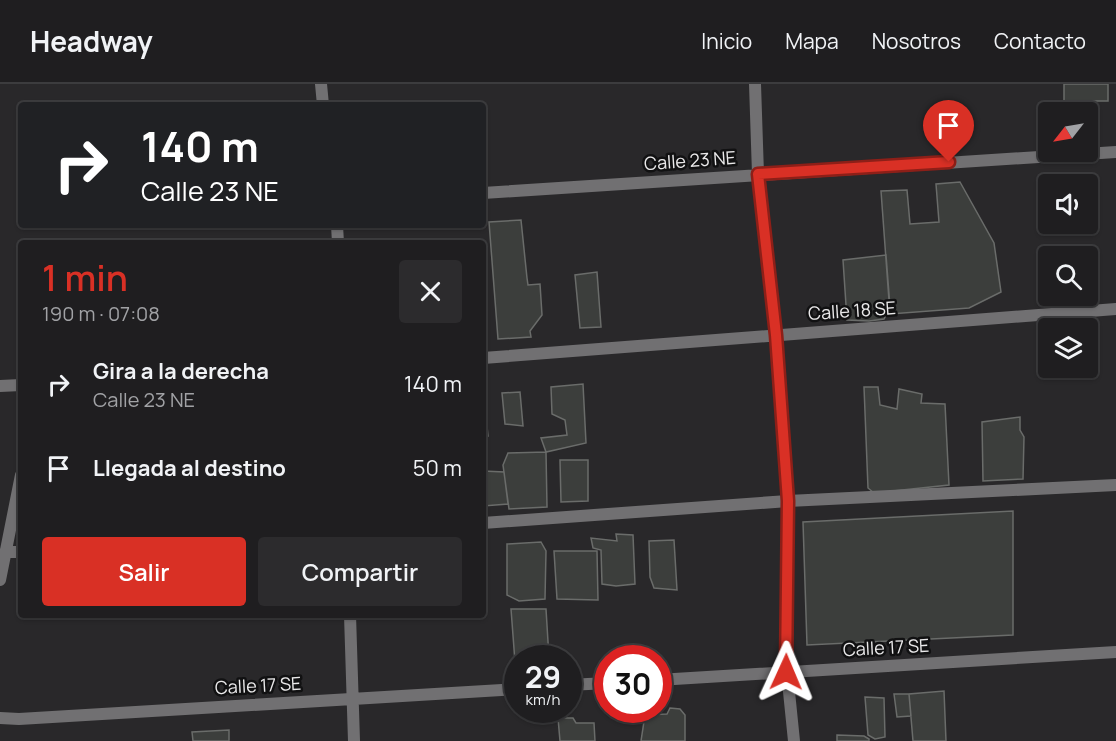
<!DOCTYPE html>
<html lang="es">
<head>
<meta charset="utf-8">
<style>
  body { margin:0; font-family:Manrope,sans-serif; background:#2c2b2d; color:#f1f3f6; height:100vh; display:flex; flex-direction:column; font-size:22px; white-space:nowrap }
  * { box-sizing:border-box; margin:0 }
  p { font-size:20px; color:#a1a2a5 }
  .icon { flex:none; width:33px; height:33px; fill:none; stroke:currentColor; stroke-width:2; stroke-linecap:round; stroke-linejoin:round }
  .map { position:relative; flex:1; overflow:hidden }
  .sheet { position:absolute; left:18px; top:156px; width:468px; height:378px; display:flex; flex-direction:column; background:#1f1e20; border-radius:6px; box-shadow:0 2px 4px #0004,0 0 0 2px #3c3c3e }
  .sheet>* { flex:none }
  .hud { position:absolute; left:18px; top:18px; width:468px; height:126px; border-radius:6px; box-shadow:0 2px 4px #0004,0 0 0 2px #3c3c3e; background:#202124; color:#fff; overflow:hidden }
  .needle { width:39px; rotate:239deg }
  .fabs { position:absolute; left:1038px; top:18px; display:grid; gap:12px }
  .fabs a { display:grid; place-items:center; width:60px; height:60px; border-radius:6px; background:#1f1e20; box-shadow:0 2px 4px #0004,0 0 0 2px #3c3c3e; font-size:30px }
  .speed { position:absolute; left:504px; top:561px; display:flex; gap:12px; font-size:30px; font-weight:700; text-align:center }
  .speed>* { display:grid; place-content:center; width:78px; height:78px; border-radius:50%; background:#1f1e20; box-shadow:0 2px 4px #0004,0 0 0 2px #3c3c3e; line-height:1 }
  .speed small { font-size:15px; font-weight:400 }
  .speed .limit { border:9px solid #d22; background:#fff; color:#111 }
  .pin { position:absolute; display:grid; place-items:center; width:51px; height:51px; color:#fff; margin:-62px -26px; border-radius:50% 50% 50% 0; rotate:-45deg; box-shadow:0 0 6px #0007 }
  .pin .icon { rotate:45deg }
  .me { position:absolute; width:66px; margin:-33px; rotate:1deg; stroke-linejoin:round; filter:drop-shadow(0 0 4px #0008) }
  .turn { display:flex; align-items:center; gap:21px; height:126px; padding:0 24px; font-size:27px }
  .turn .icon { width:78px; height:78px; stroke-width:2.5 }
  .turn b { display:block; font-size:42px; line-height:51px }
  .round { display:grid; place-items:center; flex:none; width:63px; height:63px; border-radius:6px; background:#2c2b2d }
  .head { display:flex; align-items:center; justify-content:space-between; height:102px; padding:0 24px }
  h1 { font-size:36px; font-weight:600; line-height:45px; color:#d93025 }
  .primary-button { display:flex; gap:12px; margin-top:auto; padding:12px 24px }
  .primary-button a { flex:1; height:69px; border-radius:6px; background:#d93025; color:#fff; font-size:24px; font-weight:600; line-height:69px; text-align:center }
  .primary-button a+a { background:#2c2b2d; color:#f1f3f6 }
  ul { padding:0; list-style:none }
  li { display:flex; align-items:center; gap:18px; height:84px; padding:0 24px }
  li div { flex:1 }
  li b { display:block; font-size:22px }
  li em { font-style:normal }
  header { display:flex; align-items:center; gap:36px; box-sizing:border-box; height:84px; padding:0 30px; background:#1f1e20; border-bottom:2px solid #3c3c3e }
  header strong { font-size:28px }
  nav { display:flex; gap:33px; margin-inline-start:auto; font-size:21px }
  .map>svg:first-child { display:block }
  .building { fill:#3c3e3c; stroke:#6a6c6a; stroke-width:1.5 }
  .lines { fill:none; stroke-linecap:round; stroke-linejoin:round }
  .street { stroke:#717072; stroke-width:12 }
  .route-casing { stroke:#8d1f18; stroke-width:15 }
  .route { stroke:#d93025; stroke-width:10 }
  .labels { text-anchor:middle; stroke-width:5; stroke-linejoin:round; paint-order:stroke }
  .street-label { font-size:18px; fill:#eae9ea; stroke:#111112 }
</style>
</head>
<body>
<header>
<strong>Headway</strong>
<nav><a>Inicio</a><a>Mapa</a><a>Nosotros</a><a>Contacto</a></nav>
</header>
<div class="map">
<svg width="1116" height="657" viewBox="0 0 1116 657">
  <rect width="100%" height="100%" fill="#29282a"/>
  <path class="building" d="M1064 0H1108V17H1064Z
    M960 98 994 159 1001 208 969 224 890 230 881 107 907 106 910 140 939 138 936 100Z
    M521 136 527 194 528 201 540 200 542 231 530 247 531 253 498 255 489 138Z
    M886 171 890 223 884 235 869 237 847 236 843 176Z
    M597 188 601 243 580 244 575 191Z
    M583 300 586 359 546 368 541 354 567 351 565 336 552 330 551 303Z
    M864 303H878L880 321 897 325 899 305 922 310 921 319 945 320 949 401 874 409 868 404Z
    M520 308 523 342 505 340 502 309Z
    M483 314H484L488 352H483Z
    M1020 333V346L1024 353 1023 395 983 397 982 338Z
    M546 368 547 423 509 425 503 381 508 369Z
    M560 376H588V417L561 418Z
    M483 387 504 388 508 420 483 422Z
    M1013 427V551L807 561 803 438Z
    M616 450 633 451 635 500 616 502 602 500 601 466 593 464 591 454 617 457Z
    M674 456 677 506 654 504 650 493 649 457Z
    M541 458 546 467 545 515 519 517 507 511V460Z
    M554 467H597L598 516 557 515Z
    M511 525H546L549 574H518V578H515Z
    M944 607 946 657H913L909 610Z
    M894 610H909L911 632 897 633Z
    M865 613 884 614 885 653 875 655 868 651Z
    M670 624 680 625 685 631V657H641L645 631 667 630Z
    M558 634H573L576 639H594L595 657H560Z
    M229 646V657H193L192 648Z
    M837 651 864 652 869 655V657H837Z"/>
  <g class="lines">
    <path class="street" d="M321 0 323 21
      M755 0 758 90 776 251 788 417 787 588 794 657
      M483 109 1116 68
      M337 141 338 159
      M483 274 1116 225
      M0 302 21 301
      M483 439 788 417 1116 401
      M5 468H21
      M0 496 21 391
      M350 531 354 657
      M658 596 1116 568
      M568 601 608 599
      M0 634 19 635 518 605"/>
  </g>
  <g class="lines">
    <g class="route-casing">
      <path id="route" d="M786 588 788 417 776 251 758 90 949 78"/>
    </g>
    <use href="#route" class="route"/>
  </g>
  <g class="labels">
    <g class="street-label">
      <text transform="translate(690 77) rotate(-4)" y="6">Calle 23 NE</text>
      <text transform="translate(852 227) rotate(-4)" y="6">Calle 18 SE</text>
      <text transform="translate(886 564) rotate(-3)" y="6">Calle 17 SE</text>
      <text transform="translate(258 602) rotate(-3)" y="6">Calle 17 SE</text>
    </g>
  </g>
</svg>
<div class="fabs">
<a><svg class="needle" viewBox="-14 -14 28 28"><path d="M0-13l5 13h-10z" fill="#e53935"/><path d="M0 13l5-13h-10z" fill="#a1a2a5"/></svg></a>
<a><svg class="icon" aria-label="sound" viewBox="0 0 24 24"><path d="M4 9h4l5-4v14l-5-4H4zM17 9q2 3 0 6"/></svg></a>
<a><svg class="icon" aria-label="search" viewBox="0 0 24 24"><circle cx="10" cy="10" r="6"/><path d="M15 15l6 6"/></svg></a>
<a><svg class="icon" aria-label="layers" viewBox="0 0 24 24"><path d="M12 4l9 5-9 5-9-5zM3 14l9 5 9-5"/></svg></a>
</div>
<div class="speed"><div>29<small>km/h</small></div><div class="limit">30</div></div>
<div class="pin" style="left:949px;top:78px;background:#d93025"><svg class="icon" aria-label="arrive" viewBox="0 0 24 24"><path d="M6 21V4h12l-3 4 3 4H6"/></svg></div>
<svg class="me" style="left:786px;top:588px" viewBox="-20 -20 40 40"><path d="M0-17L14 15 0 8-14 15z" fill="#d93025" stroke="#fff" stroke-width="4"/></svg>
<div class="hud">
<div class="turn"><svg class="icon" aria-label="right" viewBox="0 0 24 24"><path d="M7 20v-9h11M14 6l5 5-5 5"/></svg><div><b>140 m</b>Calle 23 NE</div></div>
</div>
<section class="sheet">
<div class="head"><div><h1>1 min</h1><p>190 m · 07:08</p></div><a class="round"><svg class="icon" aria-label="close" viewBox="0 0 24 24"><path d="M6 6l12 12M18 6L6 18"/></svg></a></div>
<ul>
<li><svg class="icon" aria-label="right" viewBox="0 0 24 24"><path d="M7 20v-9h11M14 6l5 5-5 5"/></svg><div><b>Gira a la derecha</b><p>Calle 23 NE</p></div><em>140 m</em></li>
<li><svg class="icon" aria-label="arrive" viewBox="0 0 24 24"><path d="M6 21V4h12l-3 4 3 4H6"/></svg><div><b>Llegada al destino</b></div><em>50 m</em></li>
</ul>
<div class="primary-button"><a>Salir</a><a>Compartir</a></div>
</section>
</div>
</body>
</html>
